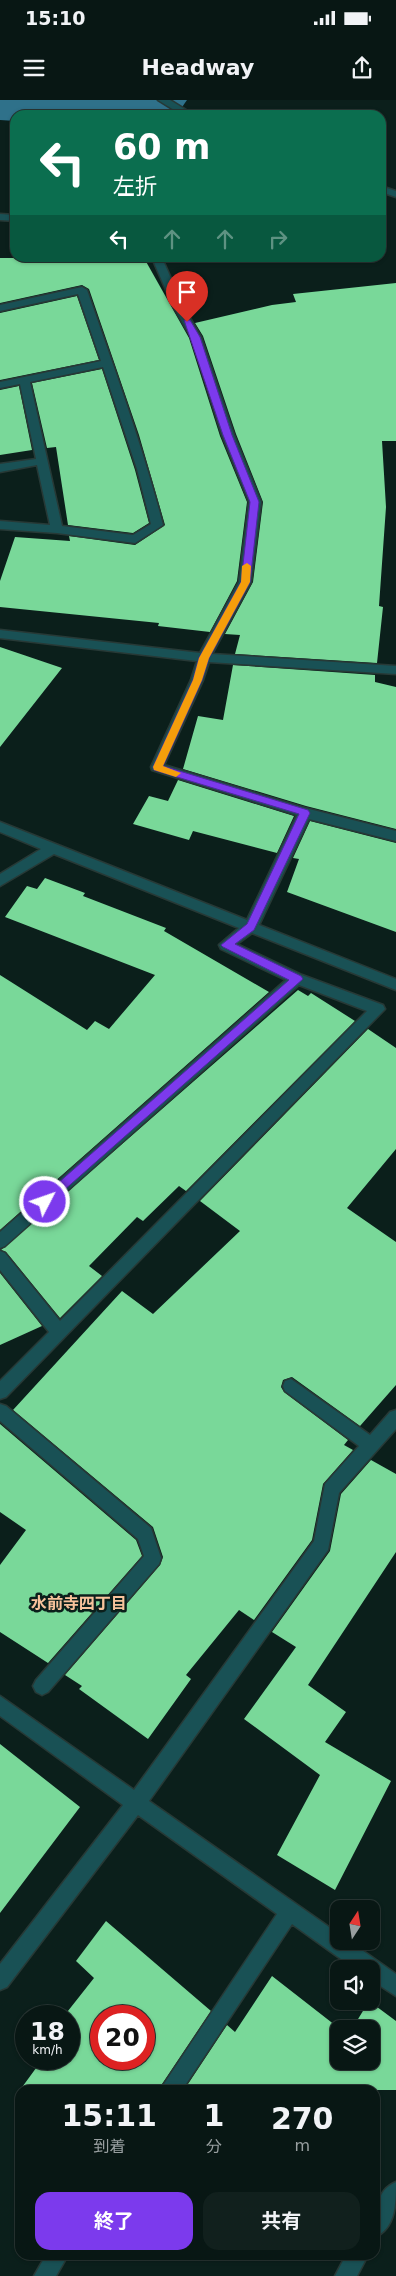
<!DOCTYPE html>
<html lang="ja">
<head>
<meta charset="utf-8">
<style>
  body { margin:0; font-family:"DejaVu Sans","Noto Sans JP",sans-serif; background:#11201d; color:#f1f3f6; height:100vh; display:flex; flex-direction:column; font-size:19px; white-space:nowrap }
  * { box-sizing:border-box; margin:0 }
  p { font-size:16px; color:#989fa0 }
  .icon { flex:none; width:28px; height:28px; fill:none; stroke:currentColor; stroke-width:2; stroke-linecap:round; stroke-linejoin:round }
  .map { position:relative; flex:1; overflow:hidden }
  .sheet { position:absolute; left:15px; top:1985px; width:365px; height:175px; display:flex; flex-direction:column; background:#081714; border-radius:15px; box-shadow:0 1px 4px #0004,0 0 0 1px #293634 }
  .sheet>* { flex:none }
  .top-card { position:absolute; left:10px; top:10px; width:376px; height:152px; border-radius:15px; box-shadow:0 1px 4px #0004,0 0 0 1px #293634; background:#0b6e4f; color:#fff; overflow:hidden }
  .needle { width:32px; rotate:12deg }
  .fabs { position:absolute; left:330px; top:1800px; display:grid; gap:10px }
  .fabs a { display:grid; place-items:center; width:50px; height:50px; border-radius:10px; background:#081714; box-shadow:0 1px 4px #0004,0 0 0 1px #293634; font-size:25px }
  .speed { position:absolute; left:15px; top:1905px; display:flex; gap:10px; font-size:25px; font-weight:700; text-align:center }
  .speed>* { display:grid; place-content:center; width:65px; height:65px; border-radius:50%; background:#081714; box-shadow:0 1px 4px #0004,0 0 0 1px #293634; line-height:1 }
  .speed small { font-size:12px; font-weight:400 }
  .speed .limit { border:8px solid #d22; background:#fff; color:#111 }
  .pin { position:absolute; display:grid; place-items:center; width:42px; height:42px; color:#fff; margin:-51px -21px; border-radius:50% 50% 50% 0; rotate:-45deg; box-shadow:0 0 5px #0007 }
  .pin .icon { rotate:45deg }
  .me { position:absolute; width:55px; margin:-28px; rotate:49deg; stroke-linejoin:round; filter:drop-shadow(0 0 4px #0008) }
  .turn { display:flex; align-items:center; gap:18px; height:105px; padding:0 20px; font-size:22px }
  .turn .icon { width:65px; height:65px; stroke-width:2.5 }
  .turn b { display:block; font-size:35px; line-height:42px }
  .lanes { display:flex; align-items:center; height:48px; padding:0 20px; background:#0003; justify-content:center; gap:25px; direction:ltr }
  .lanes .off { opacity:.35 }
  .eta { display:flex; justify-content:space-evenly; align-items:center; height:85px; text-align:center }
  .eta b { font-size:30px; font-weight:700; line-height:35px }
  .cta { display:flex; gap:10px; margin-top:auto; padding:10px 20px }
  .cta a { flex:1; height:58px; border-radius:15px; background:#7c3aed; color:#fff; font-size:20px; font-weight:700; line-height:58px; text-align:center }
  .cta a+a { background:#11201d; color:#f1f3f6 }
  .status { display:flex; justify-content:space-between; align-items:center; height:35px; padding:0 25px; background:#081714; direction:ltr }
  .status svg { height:14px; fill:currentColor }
  header { display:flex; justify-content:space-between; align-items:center; height:65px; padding:0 20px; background:#081714; font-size:22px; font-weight:700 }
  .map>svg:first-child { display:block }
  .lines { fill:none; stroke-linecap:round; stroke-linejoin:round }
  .river { fill:#2f718a; fill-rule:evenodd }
  .building { fill:#79d899; fill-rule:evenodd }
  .minor-casing { stroke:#273936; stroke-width:3 }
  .minor { fill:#195155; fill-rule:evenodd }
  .route { fill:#7c3aed; stroke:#51269a }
  .slow { fill:#f59e0b }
  .labels { text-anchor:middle; stroke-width:5; stroke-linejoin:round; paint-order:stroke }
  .neighbourhood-label { font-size:16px; font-weight:bold; fill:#f8c39c; stroke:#0b1f1b }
</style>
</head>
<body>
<div class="status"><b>15:10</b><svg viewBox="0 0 49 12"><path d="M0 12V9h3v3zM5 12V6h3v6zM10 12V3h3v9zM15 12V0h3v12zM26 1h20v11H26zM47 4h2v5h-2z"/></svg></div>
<header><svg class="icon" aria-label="menu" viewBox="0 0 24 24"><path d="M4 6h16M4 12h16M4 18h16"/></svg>Headway<svg class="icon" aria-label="share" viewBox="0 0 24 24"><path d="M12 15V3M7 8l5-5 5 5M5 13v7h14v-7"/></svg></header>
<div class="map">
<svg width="396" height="2176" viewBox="0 0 396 2176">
  <rect width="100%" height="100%" fill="#0b1f1b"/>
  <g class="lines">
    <path class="river" d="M0 0H187L180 10 161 15H15V21L0 20Z"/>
  </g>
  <path class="building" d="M0 158H144L189 238 220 336 247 402 237 481 210 532 158 526 159 523 0 507V481L15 437 70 441 69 436 135 445 165 425 139 335 89 189 82 185 0 203Z
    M396 183V341H382L386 407 379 506 383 507 377 563 235 554 240 535 225 534 253 482 263 402 236 334 203 236 195 223 272 205 296 202 293 194Z
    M77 196 99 260 0 280V213Z
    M102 269 135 370 149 423 133 433 68 425 56 347 47 348 32 283Z
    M19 286 32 350 0 355V290Z
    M0 547 62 568 0 647Z
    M233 565 375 575V582L396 587V729L306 706 183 669 198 616 223 620Z
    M178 680 294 716 277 753 193 731 189 740 133 724 149 696 168 701Z
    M310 721 396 743V832L287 792 299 759 293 758Z
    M45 778 85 793 83 796 166 828 164 831 269 892 0 1130V875L87 930 95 921 109 929 155 875 5 817 27 786 37 789Z
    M298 890 308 896 311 893 355 921 186 1091 179 1086 143 1121 137 1117 89 1166 102 1176 60 1218 6 1152 1 1150Z
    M368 929 396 948V1049L347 1108 396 1142V1285L360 1326 292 1277 283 1280 281 1287 284 1292 348 1340 344 1345 353 1350 323 1384 312 1440 254 1520 239 1510 186 1575 191 1579 148 1639 79 1589 82 1586 65 1575 160 1465 163 1457 153 1427 13 1310 122 1191 153 1214 240 1131 200 1101Z
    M0 1173 42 1226 0 1245Z
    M0 1324 136 1440 142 1456 48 1563 0 1532V1465L26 1430 0 1412Z
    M371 1360 396 1374V1452L308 1585 346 1612 325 1642 391 1681 335 1790 277 1755 320 1675 244 1619 296 1547 272 1532 330 1451 341 1394Z
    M0 1644 80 1707 0 1813Z
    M106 1821 211 1911 158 1990H20L39 1964 34 1959H69V1916H64L94 1878 76 1861ZM101 1916H144V1959H101Z
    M272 1876 340 1929 339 1961H371V1929H352L369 1901 396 1921V1990H184L227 1925 235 1932Z"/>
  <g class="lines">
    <g class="minor-casing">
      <path id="minor" d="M158 0H170L194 15H182Z
        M381 86 396 91V97L381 92Z
        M0 114 15 115V121L0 120Z
        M152 158H162L183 206 201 237 234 335 261 402 251 482 212 554 396 566V574L209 562 203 580 164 665 305 708 396 731V741L309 719 259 825 396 879V890L252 833 237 844 302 875 383 905 385 909 6 1297 0 1299V1281L49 1232 0 1170V1151L5 1153 60 1221 367 911 299 885 5 1146 0 1148V1132L286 880 221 849 219 845 239 828 54 754 0 786V774L41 749 0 732V722L247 820 297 715 152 670 151 667 191 580 197 561 0 538V530L200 553 239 482 249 402 222 335 191 237 173 206Z
        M82 187 87 190C114 268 142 344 163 425L135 443 57 433 0 429V421L50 425 37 365 0 372V364L36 359 20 284 0 288V282L101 261 78 194 0 211V205ZM103 267 137 369 151 424 133 435 62 426 30 282Z
        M291 1279 370 1335 390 1312 396 1310V1329L339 1393 328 1450 149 1701 339 1834V1841H349L396 1874V1896L371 1880V1869H355L292 1824 182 1990H160L277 1814 138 1715 7 1887 0 1890V1864L123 1705 0 1616V1596L134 1690 314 1441 325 1384 359 1346 285 1291 283 1286 285 1281Z
        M0 1304 6 1306 151 1428 161 1458 159 1464 48 1592 42 1595 36 1592 33 1586 36 1580 144 1456 138 1439 0 1321Z
        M396 2082C396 2102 396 2128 375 2137 375 2117 374 2091 396 2082Z
        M46 2155H68L56 2176H34Z
        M346 2155H368L357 2176H335Z"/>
    </g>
    <use href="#minor" class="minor"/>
  </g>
  <path class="route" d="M184 220H190L200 237 232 335 259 402 250 482 209 558 202 580 163 666 308 710 310 713 254 830 235 844 301 876 303 879 45 1107 41 1105V1098L289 880 223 847 221 845 247 824 299 714 154 670 153 667 193 580 199 558 241 482 250 402 223 335Z"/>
  <path class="slow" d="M247 463 251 466 250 482 209 558 202 580 163 666 181 673 176 677 154 670 153 667 193 580 199 558 241 482 242 466Z"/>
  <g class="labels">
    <g class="neighbourhood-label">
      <text x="79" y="1509">水前寺四丁目</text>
    </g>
  </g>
</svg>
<div class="fabs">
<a><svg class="needle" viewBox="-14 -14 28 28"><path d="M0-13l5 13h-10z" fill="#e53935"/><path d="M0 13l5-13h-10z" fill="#989fa0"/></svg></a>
<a><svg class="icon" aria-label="sound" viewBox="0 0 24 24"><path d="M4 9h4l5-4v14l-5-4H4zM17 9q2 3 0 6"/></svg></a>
<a><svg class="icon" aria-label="layers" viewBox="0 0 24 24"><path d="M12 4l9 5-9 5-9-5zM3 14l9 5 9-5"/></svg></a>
</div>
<div class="speed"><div>18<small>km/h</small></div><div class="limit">20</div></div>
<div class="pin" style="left:187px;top:222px;background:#d93025"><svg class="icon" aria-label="arrive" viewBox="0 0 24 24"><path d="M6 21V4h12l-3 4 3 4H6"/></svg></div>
<svg class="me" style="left:45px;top:1102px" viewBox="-20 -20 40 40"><circle r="17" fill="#7c3aed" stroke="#fff" stroke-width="3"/><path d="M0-11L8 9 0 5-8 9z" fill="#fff"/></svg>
<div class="top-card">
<div class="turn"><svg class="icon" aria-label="left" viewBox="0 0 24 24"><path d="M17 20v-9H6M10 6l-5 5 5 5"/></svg><div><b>60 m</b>左折</div></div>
<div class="lanes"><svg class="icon" aria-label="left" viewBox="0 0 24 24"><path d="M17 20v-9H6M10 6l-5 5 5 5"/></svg><svg class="icon off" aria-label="ahead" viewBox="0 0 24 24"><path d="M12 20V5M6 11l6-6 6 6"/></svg><svg class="icon off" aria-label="ahead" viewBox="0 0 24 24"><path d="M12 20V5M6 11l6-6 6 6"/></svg><svg class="icon off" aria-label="right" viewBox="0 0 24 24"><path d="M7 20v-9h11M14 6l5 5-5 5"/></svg></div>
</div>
<section class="sheet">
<div class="eta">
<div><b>15:11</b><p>到着</p></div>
<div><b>1</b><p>分</p></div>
<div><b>270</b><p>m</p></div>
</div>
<div class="cta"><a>終了</a><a>共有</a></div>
</section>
</div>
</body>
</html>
